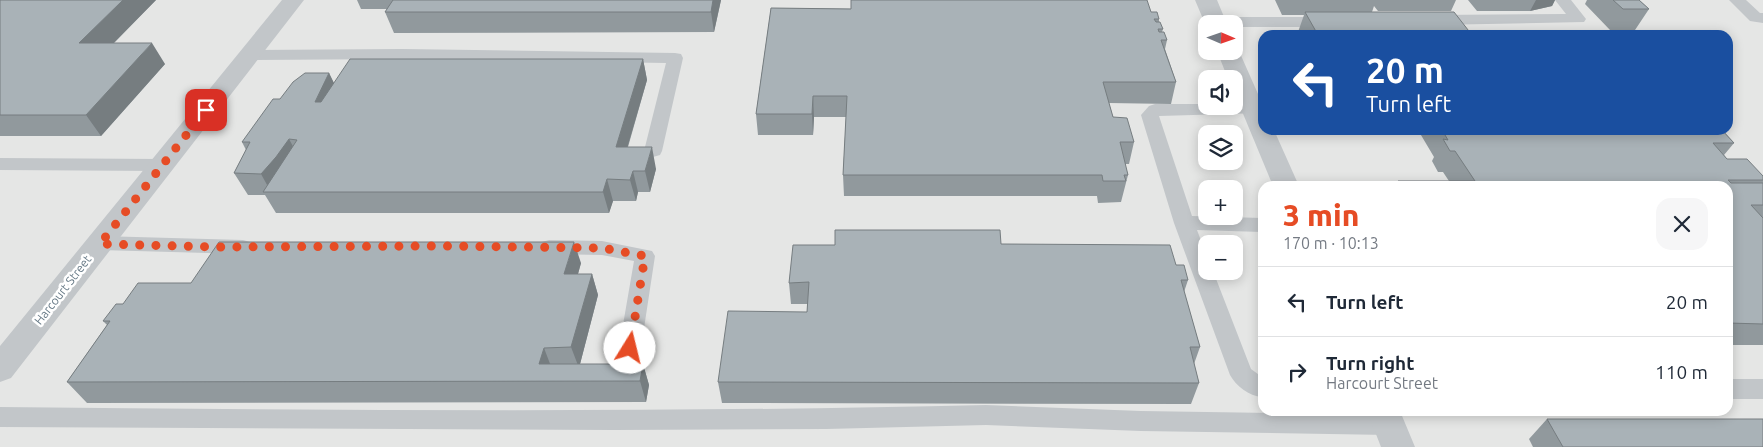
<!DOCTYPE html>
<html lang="en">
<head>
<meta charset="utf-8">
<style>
  body { margin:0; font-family:Ubuntu,sans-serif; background:#f6f6f7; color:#1f2937; height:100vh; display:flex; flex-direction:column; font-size:19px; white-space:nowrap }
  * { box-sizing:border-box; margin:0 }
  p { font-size:16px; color:#747a83 }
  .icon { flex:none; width:28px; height:28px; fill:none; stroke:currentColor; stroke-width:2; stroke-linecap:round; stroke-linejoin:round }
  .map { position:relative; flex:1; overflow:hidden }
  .panel { position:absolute; left:1258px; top:181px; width:475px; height:235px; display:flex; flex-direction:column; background:#fff; border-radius:15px; box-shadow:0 2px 12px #0003 }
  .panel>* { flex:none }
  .banner { position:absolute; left:1258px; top:30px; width:475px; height:105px; border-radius:15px; box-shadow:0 2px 12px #0003; background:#1a4fa0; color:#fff; overflow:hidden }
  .needle { width:32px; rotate:92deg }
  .buttons { position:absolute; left:1198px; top:15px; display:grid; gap:10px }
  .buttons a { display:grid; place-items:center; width:45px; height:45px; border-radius:10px; background:#fff; box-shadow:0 2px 12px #0003; font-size:25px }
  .pin { position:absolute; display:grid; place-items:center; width:42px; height:42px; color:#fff; margin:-21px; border-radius:10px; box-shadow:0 2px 8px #0006 }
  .me { position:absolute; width:55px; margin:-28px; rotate:9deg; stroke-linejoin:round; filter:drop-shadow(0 0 4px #0008) }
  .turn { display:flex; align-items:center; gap:18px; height:105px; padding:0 25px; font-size:22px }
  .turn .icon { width:65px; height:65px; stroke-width:2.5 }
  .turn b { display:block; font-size:35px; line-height:42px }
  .round { display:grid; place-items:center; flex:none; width:52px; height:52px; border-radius:15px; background:#f6f6f7 }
  .head { display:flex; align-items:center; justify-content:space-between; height:85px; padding:0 25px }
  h1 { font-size:30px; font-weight:800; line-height:38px; color:#e64c25 }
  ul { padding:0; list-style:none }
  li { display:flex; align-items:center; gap:15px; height:70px; padding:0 25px; border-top:1px solid #e0e1e3 }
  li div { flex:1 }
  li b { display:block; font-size:19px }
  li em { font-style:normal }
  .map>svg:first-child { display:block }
  .built { fill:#e5e6e5; fill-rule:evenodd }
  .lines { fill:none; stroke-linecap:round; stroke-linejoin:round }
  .lane { fill:#c2c6c9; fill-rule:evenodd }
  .street { fill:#c2c6c9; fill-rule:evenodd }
  .wall { fill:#91999d }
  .shaded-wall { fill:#767d80 }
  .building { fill:#a9b2b7; stroke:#767d80 }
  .route { stroke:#e64c25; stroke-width:9; stroke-dasharray:0 16.2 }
  .labels { text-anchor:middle; stroke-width:5; stroke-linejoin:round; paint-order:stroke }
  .street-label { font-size:12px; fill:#657885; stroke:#fff }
</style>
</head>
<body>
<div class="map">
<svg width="1763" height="447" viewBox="0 0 1763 447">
  <rect width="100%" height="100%" fill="#f7f7f4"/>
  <path class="built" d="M0 0H1763V447H0ZM1206 24H1234V51H1206ZM1262 35H1728V130H1262ZM1206 79H1234V106H1206ZM1206 134H1234V161H1206ZM1262 186H1728V411H1262ZM1206 189H1234V216H1206ZM1206 244H1234V271H1206Z"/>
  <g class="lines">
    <path class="lane" d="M1555 0H1571L1586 19 1584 22 1435 25 1429 23 1427 20 1429 17 1435 15 1566 14Z
      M1729 0H1746L1760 13H1763V23L1750 21Z
      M1215 17H1328L1334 19 1336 22 1334 25 1328 27H1234V24H1208L1207 22 1209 19Z
      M403 49 675 53 681 54 683 58 662 151 660 155 653 157 646 155 644 151 666 63 403 59 249 60 243 59 241 55 243 51 249 50Z
      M1234 103H1262V113L1159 116 1192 216 1262 218V232L1197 230 1206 254V271H1213L1251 369 1262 377V397C1249 396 1236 386 1230 375L1174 223 1141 115 1149 106 1155 104H1206V106H1234Z
      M0 158 162 159 169 161 171 165 169 169 162 171 0 170Z
      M100 236 243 240 250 242 253 247 250 252 243 254 100 250 93 248 90 243 93 238Z
      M549 240 602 241 652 251 655 256 641 348 638 354 630 357 622 354 619 348 634 261 602 255 549 254 542 252 539 247 542 242Z
      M1728 379H1763V399H1728Z
      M986 405 1141 411 1389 415 1398 418 1401 425 1398 432 1389 435 1141 431 986 425 826 429 614 430 0 427V407C329 410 657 413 986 405Z"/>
    <path class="street" d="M282 0H304L11 378 0 382V346Z
      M1195 0H1217L1227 24H1206V26Z
      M1234 46 1239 51 1262 103V130H1274L1299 186H1273L1234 92V79H1228L1217 51H1234Z
      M1367 411H1400L1415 447H1381Z"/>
  </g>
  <path class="wall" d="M0 0H156L114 43 165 64 101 136H0Z
    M357 0H721L714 32 394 33 385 12 387 9H361Z
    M1275 0H1456L1451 11H1378L1374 6 1372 12 1472 35H1299L1298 32 1304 15H1282Z
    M1468 0H1555L1552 6 1530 11H1477Z
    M1587 0H1639L1649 9 1635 30H1610L1585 4Z
    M771 8 1151 12 1159 19V22L1163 29 1162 32 1167 40 1165 49 1176 82 1171 104 1109 103 1113 117 1134 142 1129 164H1125L1128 175 1121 202 1098 203 1097 196H844L843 175 846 117H814L813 135H758L756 114Z
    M643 59 647 80 628 147 656 169 650 192H638L636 201H613L609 213H276L265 195H248L234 173 246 150 242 142 280 99 329 73 334 83Z
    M1418 130H1722L1734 143 1724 155 1727 159 1763 176V345H1728V186H1388L1390 183H1397L1398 181H1449L1443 172H1438L1432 161 1434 157Z
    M1001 244 1176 265 1188 280 1184 292 1200 347 1194 364 1199 383 1191 404 722 403 718 382 807 312V304H791L789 283Z
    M581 263 578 274H592L598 295 580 364H643L649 385 646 402 87 403 67 382 107 325 103 321 123 304 191 283Z
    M1547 419 1763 447H1533L1529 439Z"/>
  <path class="shaded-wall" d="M123 0H156L93 64 79 43Z
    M713 0H721L714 32 711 12Z
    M1536 0H1555L1552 6 1530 11Z
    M152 43 165 64 101 136 86 115Z
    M643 59 647 80 621 169 616 147Z
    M329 73 339 94 326 123 315 102Z
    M813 96 814 117 813 135 812 114Z
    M289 139 301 161 271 192 261 174Z
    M652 147 656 169 650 192 645 171Z
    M633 171 638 192 636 201 630 180Z
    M607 179 613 201 609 213 603 192Z
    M574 242 581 263 572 295 564 274Z
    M592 274 598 295 579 368 571 347Z
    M544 348 552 369 539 364Z
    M643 364 649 385 646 402 640 381Z"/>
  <path class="building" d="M0 0H123L79 43H152L86 115H0Z
    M393 0H713L711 12H385Z
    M851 0H1147L1151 12H1157L1159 19H1154L1156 22H1160L1163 29H1158L1159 32H1164L1167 40H1161L1176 82H1103L1113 117 1127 118 1134 142H1120L1128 175H1124L1126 181H1103L1102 175H843L847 96H813L812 114H756L771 8 851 9Z
    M1613 0H1639L1649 9H1623Z
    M1305 12H1454L1472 35H1318Z
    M350 59H643L616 147H652L645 171H633L630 180 607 179 603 192H263L297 140 289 139 276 157 261 174 234 173 250 142H242L273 99H280L293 82 305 73H329L315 102H321Z
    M1442 130H1722L1734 143H1713L1727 159H1747L1763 176V180H1728L1731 183H1763V205H1751L1763 218V324L1728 323V186H1391L1390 183H1399L1398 181H1475L1455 151H1450L1443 139 1448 140Z
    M835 230H1000L1001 244 1170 245 1176 265H1184L1188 280H1181L1200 347H1190L1199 383 718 382 728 311 807 312 809 282 789 283 793 245H835Z
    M219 242H574L564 274H592L571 347 544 348 539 364H643L640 381 67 382 110 321H103L116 304H123L138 283H191Z
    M1547 419H1763V447H1563Z"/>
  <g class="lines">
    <path class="route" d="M206 110 100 244 217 247 441 246 602 248 645 256 630 348"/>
  </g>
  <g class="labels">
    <g class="street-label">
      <text transform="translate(63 290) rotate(-52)" y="4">Harcourt Street</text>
    </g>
  </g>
</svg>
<div class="buttons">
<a><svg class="needle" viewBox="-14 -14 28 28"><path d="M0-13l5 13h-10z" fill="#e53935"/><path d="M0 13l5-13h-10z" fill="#747a83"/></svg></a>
<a><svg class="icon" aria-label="sound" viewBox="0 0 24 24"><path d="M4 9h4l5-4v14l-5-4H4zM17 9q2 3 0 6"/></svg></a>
<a><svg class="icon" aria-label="layers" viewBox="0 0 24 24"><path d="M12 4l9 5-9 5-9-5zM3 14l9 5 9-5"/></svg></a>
<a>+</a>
<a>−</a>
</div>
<div class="pin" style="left:206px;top:110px;background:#d93025"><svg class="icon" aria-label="arrive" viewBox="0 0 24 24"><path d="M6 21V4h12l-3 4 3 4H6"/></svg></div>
<svg class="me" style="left:630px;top:348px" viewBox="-20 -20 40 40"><circle r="19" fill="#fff"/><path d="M0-13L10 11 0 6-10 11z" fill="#e64c25"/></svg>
<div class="banner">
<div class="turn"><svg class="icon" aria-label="left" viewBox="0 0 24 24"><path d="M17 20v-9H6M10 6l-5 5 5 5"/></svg><div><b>20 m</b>Turn left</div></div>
</div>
<section class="panel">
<div class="head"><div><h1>3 min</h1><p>170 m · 10:13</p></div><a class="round"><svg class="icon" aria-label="close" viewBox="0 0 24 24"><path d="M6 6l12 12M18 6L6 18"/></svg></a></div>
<ul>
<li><svg class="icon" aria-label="left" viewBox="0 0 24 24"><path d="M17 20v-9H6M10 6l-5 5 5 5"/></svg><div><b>Turn left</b></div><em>20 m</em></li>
<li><svg class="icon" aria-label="right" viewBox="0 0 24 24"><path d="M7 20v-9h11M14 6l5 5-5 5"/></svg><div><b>Turn right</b><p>Harcourt Street</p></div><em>110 m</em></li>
</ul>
</section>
</div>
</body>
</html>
